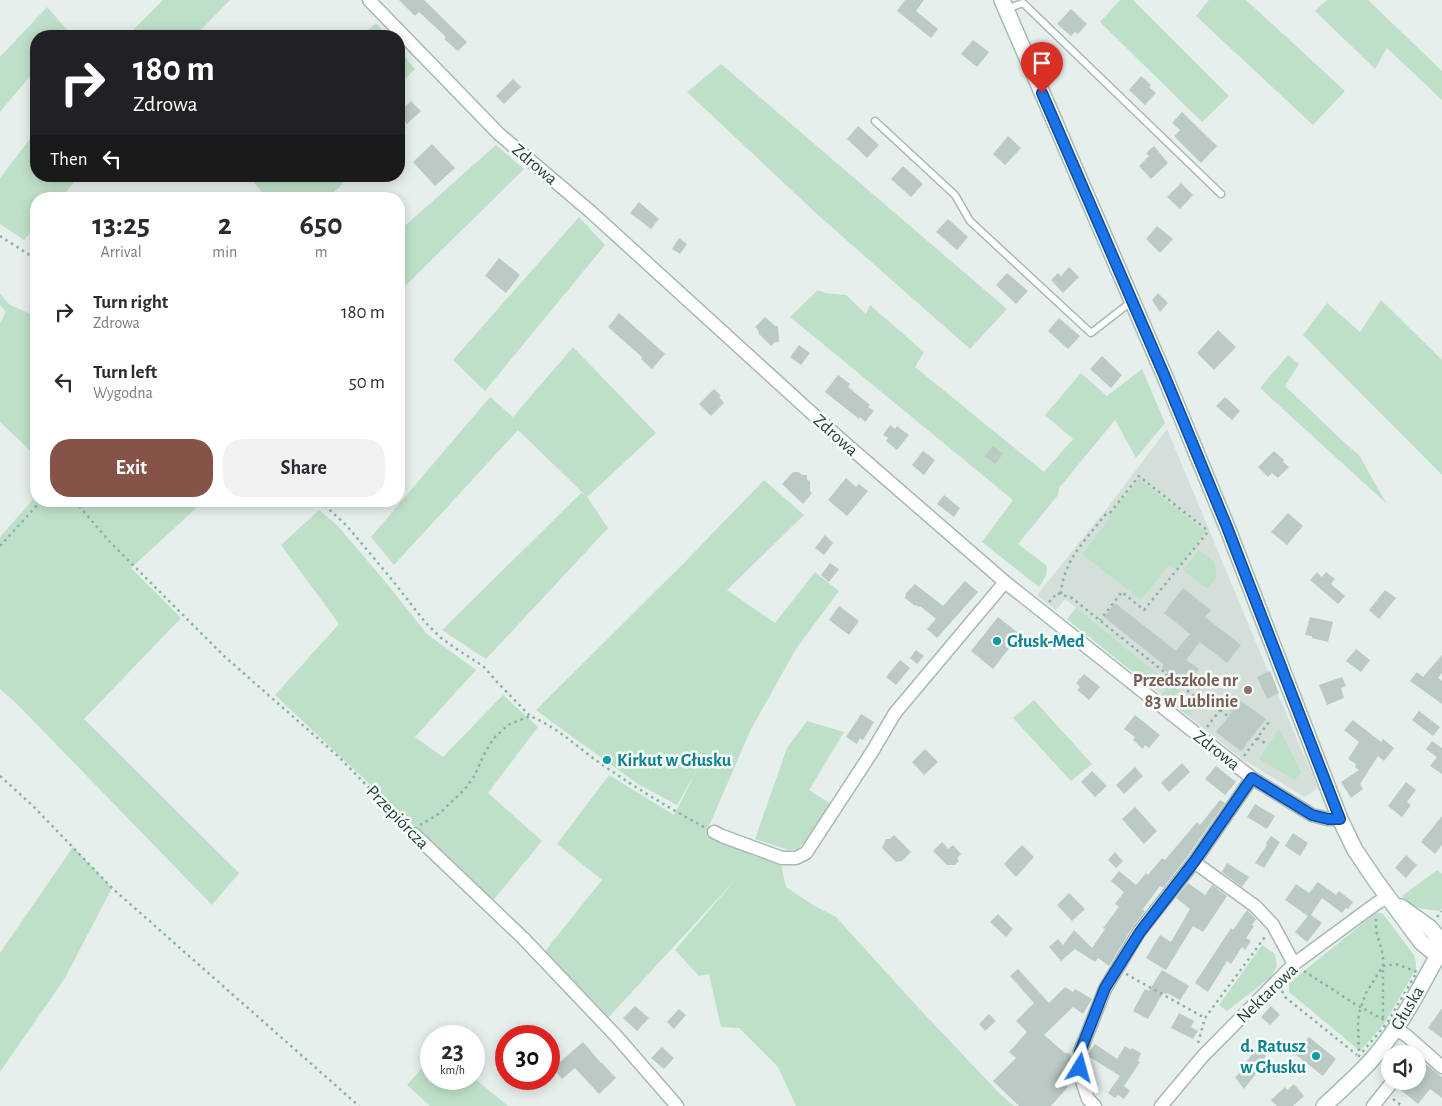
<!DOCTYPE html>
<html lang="en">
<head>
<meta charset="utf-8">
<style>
  body { margin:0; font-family:"Alegreya Sans",sans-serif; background:#f2f2f3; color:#2b2b33; height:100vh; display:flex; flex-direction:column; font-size:19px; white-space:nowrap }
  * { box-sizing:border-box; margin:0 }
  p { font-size:16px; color:#7c7c81 }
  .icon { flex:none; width:28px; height:28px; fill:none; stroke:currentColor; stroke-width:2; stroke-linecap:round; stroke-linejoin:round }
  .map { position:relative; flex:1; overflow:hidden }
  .details { position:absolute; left:30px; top:192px; width:375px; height:315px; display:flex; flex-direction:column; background:#fff; border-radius:20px; box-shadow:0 2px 12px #0003 }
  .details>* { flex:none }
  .banner { position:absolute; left:30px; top:30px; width:375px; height:152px; border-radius:20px; box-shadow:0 2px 12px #0003; background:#202124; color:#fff; overflow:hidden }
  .controls { position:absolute; left:1381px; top:1045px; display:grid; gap:10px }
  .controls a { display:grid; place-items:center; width:45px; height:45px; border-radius:50%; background:#fff; box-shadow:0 2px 12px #0003; font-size:25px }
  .speed { position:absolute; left:420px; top:1025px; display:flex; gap:10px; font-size:25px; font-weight:700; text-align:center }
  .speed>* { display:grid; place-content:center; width:65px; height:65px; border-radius:50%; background:#fff; box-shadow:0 2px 12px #0003; line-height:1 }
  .speed small { font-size:12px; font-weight:400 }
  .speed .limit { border:8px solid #d22; background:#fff; color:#111 }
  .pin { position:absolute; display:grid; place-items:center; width:42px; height:42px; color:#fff; margin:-51px -21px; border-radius:50% 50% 50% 0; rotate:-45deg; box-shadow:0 0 5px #0007 }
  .pin .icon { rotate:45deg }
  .me { position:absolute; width:55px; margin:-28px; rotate:8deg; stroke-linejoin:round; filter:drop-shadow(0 0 4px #0008) }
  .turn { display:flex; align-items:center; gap:18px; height:105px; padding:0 20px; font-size:22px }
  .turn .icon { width:65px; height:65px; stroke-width:2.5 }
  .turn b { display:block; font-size:35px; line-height:42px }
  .then { display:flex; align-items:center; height:48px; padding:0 20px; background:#0003; gap:10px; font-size:19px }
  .eta { display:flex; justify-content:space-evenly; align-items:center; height:85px; text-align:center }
  .eta b { font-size:30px; font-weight:700; line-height:35px }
  .primary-button { display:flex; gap:10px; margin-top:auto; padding:10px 20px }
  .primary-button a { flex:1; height:58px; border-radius:20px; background:#855347; color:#fff; font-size:20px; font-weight:700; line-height:58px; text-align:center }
  .primary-button a+a { background:#f2f2f3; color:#2b2b33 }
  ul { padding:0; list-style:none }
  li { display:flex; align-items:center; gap:15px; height:70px; padding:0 20px }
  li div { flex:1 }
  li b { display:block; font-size:19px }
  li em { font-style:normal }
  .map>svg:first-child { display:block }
  .built { fill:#d4dfda }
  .green { fill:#bfe0c8 }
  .building { fill:#bbcac4 }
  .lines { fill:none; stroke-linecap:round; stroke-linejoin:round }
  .lane-casing { stroke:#a8b8b2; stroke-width:9 }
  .street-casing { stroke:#a8b8b2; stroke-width:15 }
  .secondary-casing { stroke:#a4bbb3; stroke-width:18 }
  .path { stroke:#86b3a5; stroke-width:2.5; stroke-dasharray:2.5 4; stroke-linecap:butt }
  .lane { stroke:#fff; stroke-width:6 }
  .street { stroke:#fff; stroke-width:12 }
  .secondary { stroke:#fff; stroke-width:15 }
  .route-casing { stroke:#114b97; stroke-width:12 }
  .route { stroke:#1a73e8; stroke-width:9 }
  .culture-dot { fill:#0f9aa8; stroke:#f7fbf9; stroke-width:2 }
  .education-dot { fill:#8d6e63; stroke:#f7fbf9; stroke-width:2 }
  .labels { text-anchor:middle; stroke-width:5; stroke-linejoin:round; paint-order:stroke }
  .street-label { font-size:18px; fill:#24423a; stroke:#f7fbf9 }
  .culture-label { font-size:18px; font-weight:bold; fill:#0d838f; stroke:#f7fbf9; text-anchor:start }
  .education-label { font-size:18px; font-weight:bold; fill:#785e54; stroke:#f7fbf9; text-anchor:end }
</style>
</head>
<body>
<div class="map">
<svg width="1442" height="1106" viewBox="0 0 1442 1106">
  <rect width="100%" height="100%" fill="#e6efeb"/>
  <path class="built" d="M1167 429 1257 645 1318 788 1305 797 1242 759 1067 619 1076 608 1065 599 1056 610 1037 595 1108 507Z"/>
  <path class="green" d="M163 0H230L195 36H127Z
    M1120 0H1133L1229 96 1202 122 1100 22Z
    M1209 0H1246L1345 91 1313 125 1196 16Z
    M1327 0H1368L1442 71V100L1387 48 1375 69 1315 11Z
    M47 7 73 36H36V69L0 112V57Z
    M376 23 387 36H362Z
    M399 50 415 69 399 85Z
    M721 64 1007 309 970 349 818 215 687 92Z
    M36 131V176H79L60 199H36V226L24 240 0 224V178Z
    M496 145 524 169 399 292V231Z
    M249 176H350L327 199H267Z
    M579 217 605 245 485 391 453 360Z
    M818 290 825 293 846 295 866 314 870 305 924 352 915 367 1044 472 1073 439 1045 415 1081 373 1107 396 1142 369 1165 423 1136 458 1115 420 1059 488 1058 495 1018 544 1047 566 1046 576 1039 587 982 542 1013 500 790 317Z
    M0 294 10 305 36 316V456L0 422V323L6 312 0 305Z
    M1381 300 1442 360V475L1303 335 1327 303 1360 332Z
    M573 347 656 433 587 497 608 528 486 659 442 630 581 493 584 494 518 430 394 565 371 537 490 397 513 417Z
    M1288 355 1299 364 1285 386 1347 445 1359 455 1386 503 1260 388Z
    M1139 479 1206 532 1176 570 1169 565 1141 600 1082 554 1110 518 1108 517Z
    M764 480 804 515 727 590 775 623 815 572 839 591 796 649 751 729 706 833 756 857 781 865 786 887 813 905 836 917 914 1003 1000 1094 1014 1106H796L778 1067 739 1028 721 1027 709 974 699 976 675 950 736 879 607 1019 545 951 602 880 557 844 609 775 674 815 697 770 677 805 638 784 574 738 536 710 685 562Z
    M36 496V501H204L131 568 181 618 84 719 239 873 212 905 16 703 0 689V537Z
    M319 510 337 525 383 579 427 634 476 670 415 737 443 757 503 695 538 727 488 793 542 841 491 903 408 820 275 695 339 624 281 545Z
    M1199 550 1214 562 1217 577 1207 589 1183 570Z
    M1076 608 1158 674 1149 685 1067 619Z
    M1170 683 1197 705 1188 716 1161 695Z
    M1234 695 1241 701 1230 715 1223 709Z
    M1034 700 1092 764 1071 781 1013 718Z
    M807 721 844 732 809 790 831 804 813 833 798 849 788 850 755 839 787 748Z
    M1279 728 1301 772 1295 780 1259 759Z
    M73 847 112 888 65 978 0 1072V953Z
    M1437 870 1442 874V908L1439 911C1425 909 1411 909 1402 896Z
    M1377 912 1383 914 1414 955 1416 963V969L1384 1024 1360 1051 1289 992V983Z
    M1262 945 1275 954 1277 966 1271 977 1227 1011 1219 1005Z
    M431 1058V1079L474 1078 508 1106H430L407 1085Z"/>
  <path class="building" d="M399 0H424L467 42 458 51 444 39 446 37 419 12 415 16Z
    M905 0H924L916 11 938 29 931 38 897 11Z
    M1071 9 1087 24 1078 34 1075 32 1071 36 1057 24Z
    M973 40 989 52 977 67 961 54Z
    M1141 76 1151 85 1149 87 1156 93 1145 105 1129 90Z
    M513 79 521 87 504 104 496 96Z
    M411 101 421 111 407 124 404 120 399 125V113Z
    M1182 112 1217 146 1201 163 1174 136 1180 130 1172 123Z
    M858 126 879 145 867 158 847 139Z
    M1008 136 1021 148 1005 165 993 154Z
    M432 144 455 168 435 186 413 162Z
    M1154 146 1168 163 1151 179 1139 166 1149 156 1146 153Z
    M903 166 923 184 911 197 891 179Z
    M1181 183 1193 195 1180 209 1167 197Z
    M639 202 659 219 651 229 630 213Z
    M948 219 968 237 957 250 936 232Z
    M1157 226 1173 239 1160 253 1146 239Z
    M679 238 687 244 680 254 672 249Z
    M499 258 520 275 506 293 485 276Z
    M1069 267 1079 277 1063 293 1051 280 1058 273 1061 276Z
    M1007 273 1028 291 1016 304 996 285Z
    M1158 293 1168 303 1160 312 1152 300Z
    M619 313 665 354 652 369 641 359 642 357 608 327Z
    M765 317 775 326H778L779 342H775L771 346 758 333 759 331 755 327Z
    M1059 318 1080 336 1068 349 1048 331Z
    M1218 330 1236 347 1214 370 1197 353Z
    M799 345 810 353 801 365 790 357Z
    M1102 356 1122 375 1111 388 1090 369Z
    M838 375 850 384 848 387 870 405 868 407 874 411 865 422 860 417 859 419 825 392Z
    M714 389 721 396 719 397 724 403 711 416 699 404Z
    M1225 397 1240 411 1232 420 1216 406Z
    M890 425 895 429 897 426 909 435 897 450 886 441 888 438 883 435Z
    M993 446 1003 454 995 464 985 456Z
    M923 451 935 460 924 475 912 465Z
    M1274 451 1284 460 1283 462 1289 467 1278 478 1272 473 1268 477 1258 467Z
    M793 472H799L802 475H807V479L810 482V491L812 493 803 504 782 484Z
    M846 478 856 487 859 484 868 491 847 516 828 500Z
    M944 495 960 508 954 517 937 504Z
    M1288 513 1303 526 1287 545 1271 532Z
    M825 535 833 543 824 555 815 548Z
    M830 563 839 569 829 582 821 575Z
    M1317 572 1322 577 1326 572 1335 579 1331 584 1345 596 1338 604 1310 580Z
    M965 581 978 592 937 638 927 629 936 619 920 606 919 607 916 605 915 606 905 598 906 593 915 584 943 606Z
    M1183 588 1211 610 1205 617 1241 645 1227 663 1200 642 1186 660 1199 669 1188 684 1174 673 1172 676 1162 668 1164 665 1104 617 1115 603 1176 651 1190 634 1164 613Z
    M1385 590 1396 598 1379 619 1369 610Z
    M839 606 859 621 849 635 829 620Z
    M998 617 1021 635 1011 646 993 669 971 651Z
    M1310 617 1333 622 1328 642 1312 638V636L1305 635Z
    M1356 649 1370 660 1361 672 1346 661Z
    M916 650 924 656 917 664 910 658Z
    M1442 655V673L1438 678 1442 681V704L1410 681 1417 672 1423 677Z
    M900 660 910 668 896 685 886 677Z
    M1270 671 1279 693 1267 699 1257 677Z
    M1084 674 1100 687 1089 700 1077 690 1080 687 1076 683Z
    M1342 677 1346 686 1341 688 1344 698 1327 705 1319 685Z
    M1241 701 1266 719 1241 751 1216 732Z
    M1419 711 1440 727 1433 736 1412 720Z
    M861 714 874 722 863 740 860 738 857 744 846 737Z
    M1135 715 1160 735 1149 748 1145 745 1143 749 1133 740 1135 737 1124 729Z
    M1353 720 1381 742 1383 739 1394 748 1384 761 1378 756 1360 784 1363 789 1351 798 1341 782 1359 770 1355 767 1356 764 1348 759 1359 742 1344 730Z
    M1432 741 1442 748V774L1430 766 1437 757 1426 749Z
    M925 749 938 762 924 775 912 762Z
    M1182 763 1190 772 1169 792 1161 783Z
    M1216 766 1236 782 1225 795 1205 779Z
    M1135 767 1143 776 1124 794 1116 785Z
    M1092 771 1107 786 1095 797 1081 782Z
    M1406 782 1416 790 1407 802 1411 805 1402 817 1388 806Z
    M1220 800 1225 803 1187 857 1163 888 1160 886 1143 909 1145 911 1132 928 1109 966 1098 958 1095 962 1075 949 1061 961 1049 947 1058 939 1063 945 1074 930 1092 948 1105 929 1103 928 1119 907 1115 904 1124 892 1111 881 1119 871 1136 885 1146 873 1148 875 1162 858 1165 860 1197 822 1200 825Z
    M1255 804 1275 816 1267 829 1247 817Z
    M1135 807 1157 831 1144 844 1122 819Z
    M1442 816V845L1435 854 1421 842Z
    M1293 833 1308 843 1300 856 1285 846Z
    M894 835 911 852 902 861 896 862 882 848 886 839H890Z
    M1271 836 1280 842 1264 868 1255 863 1267 845 1266 843Z
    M942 842 948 849 953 845 961 854 957 858 959 861 955 865H947L933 851Z
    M1022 845 1034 857 1016 877 1004 864Z
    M1115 852 1123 861 1116 868 1108 860Z
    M1406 855 1417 865 1406 878 1395 868Z
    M1227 863 1249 877 1242 887 1222 872Z
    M1318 882 1336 895 1339 891 1353 902 1348 909 1346 908 1342 913 1322 898 1311 915 1322 923 1307 942 1295 932 1308 916 1285 900 1296 884 1309 893Z
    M1188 883 1205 895 1212 885 1227 896 1203 932 1193 926 1166 970 1146 958 1160 935 1171 942 1190 909 1176 898Z
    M1069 893 1085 909 1072 921 1057 905Z
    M1247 910 1256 919 1252 925 1254 926 1246 938 1251 941 1245 950 1242 947 1231 964 1227 961 1208 992 1195 983 1231 928 1233 930Z
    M998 914 1013 929 1006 937 990 922Z
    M1018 969 1049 1003 1065 987 1073 992 1075 989 1092 999 1083 1014 1073 1007 1044 1035 1065 1053H1068L1072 1056 1073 1068 1062 1082 1068 1087 1051 1106H1019L993 1081 1016 1058 1009 1052 1027 1032 1016 1021 1034 1003 1010 976Z
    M1162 970 1189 986 1180 1000 1167 993 1166 994 1163 993 1148 1019 1133 1011 1145 989 1149 991Z
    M635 1006 649 1018 637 1031 623 1018Z
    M1271 1006 1280 1015 1270 1025 1261 1017Z
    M1442 1008V1038L1428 1028Z
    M679 1009 686 1015 674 1029 667 1022Z
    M1179 1013 1194 1021 1191 1027 1198 1031 1193 1039 1171 1028Z
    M989 1014 996 1021 985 1031 979 1024Z
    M1309 1037 1336 1059 1323 1076 1295 1054Z
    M583 1042 601 1063V1062L616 1078 599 1094 575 1068 562 1079 553 1068Z
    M1095 1044 1117 1059 1125 1046 1131 1050 1132 1048 1141 1053 1138 1061 1140 1062 1124 1086 1130 1091 1124 1099 1118 1095 1115 1098 1108 1093 1120 1076 1088 1056V1054Z
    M662 1047 674 1058 664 1069 651 1058Z
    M1257 1048 1266 1056 1264 1059 1266 1061 1244 1089 1235 1077 1246 1068 1243 1066Z
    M1423 1062 1442 1077V1098L1430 1089 1418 1104 1401 1090 1407 1081H1418V1068Z
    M1294 1084 1304 1096 1293 1106H1277L1271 1100 1285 1087 1287 1090Z"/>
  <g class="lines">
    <g class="lane-casing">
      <path id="lane" d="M1006 9 1023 3 1221 194
        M875 121 955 195 970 221 1091 333 1131 302"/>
    </g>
    <g class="street-casing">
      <path id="street" d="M369 0 499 134 591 212 838 437 1005 582 1252 778 1312 815 1328 819H1340
        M714 832 722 836 782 858H796L806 853 872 752 895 713 1005 582
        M414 834 523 938 618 1038 677 1106
        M1194 862 1255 906 1273 925 1294 964
        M1396 1029 1407 1036 1442 1067
        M1095 1106 1088 1099 1082 1081 1080 1052 1105 989 1139 932 1194 862 1252 778
        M1161 1106 1203 1056 1294 964 1377 903 1388 897
        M1373 1106 1393 1081"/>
    </g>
    <g class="secondary-casing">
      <path id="secondary" d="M1002 0 1165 377 1227 527 1340 819 1355 850 1376 881 1421 942 1438 956
        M1401 907 1429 927 1442 942
        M1324 1106C1345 1086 1369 1066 1386 1042 1408 1013 1424 980 1442 948"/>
    </g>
    <path class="path" d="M0 236 36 259
      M75 501 108 540 224 656 339 757 406 826
      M320 501 347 526 389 576 425 622 440 637 458 650 483 666 499 684 530 716
      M0 546 41 501
      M1061 594C1063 560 1086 540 1105 515L1110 513 1139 476 1207 530V533L1144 610 1122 592 1100 620
      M1049 602 1057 593 1072 598 1203 703
      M1157 687 1167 674
      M1220 710 1229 717
      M1207 727 1220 710 1218 708 1230 693
      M1257 738 1268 745
      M1244 756 1269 722
      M0 776 32 805 112 888 359 1106
      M420 825 440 813 465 789 475 775 483 756 493 739 508 725 530 716C555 726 575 745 597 761 631 785 667 807 704 827
      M1437 917 1442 911
      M1376 919V930L1383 955V1019
      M1396 964 1417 972 1387 1023 1359 1056 1358 1020 1360 1010 1366 993 1383 966Z
      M1304 971 1355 1004 1384 1020
      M1126 974 1205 1018
      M1282 991 1285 997 1357 1055
      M1198 1043 1205 1018 1265 937
      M1393 1099 1402 1106"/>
    <use href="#lane" class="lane"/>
    <use href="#street" class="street"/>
    <use href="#secondary" class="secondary"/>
  </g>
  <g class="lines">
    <g class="route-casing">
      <path id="route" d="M1042 93 1165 377 1227 527 1340 819H1328L1312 815 1252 778 1194 862 1140 932 1105 988 1080 1052V1068"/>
    </g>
    <use href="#route" class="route"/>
  </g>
  <g class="culture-dot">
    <circle cx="997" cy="641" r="5"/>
    <circle cx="607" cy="760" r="5"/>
    <circle cx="1316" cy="1056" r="5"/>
  </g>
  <circle class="education-dot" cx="1248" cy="690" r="5"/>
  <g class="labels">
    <g class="street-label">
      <text transform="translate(535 164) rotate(40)" y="6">Zdrowa</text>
      <text transform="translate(836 435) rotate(42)" y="6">Zdrowa</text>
      <text transform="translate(1217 750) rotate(38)" y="6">Zdrowa</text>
      <text transform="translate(398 817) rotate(46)" y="6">Przepiórcza</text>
      <text transform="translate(1267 993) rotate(-44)" y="6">Nektarowa</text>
      <text transform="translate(1407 1008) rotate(-59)" y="6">Głuska</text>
    </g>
    <g class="culture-label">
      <text x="1007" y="647">Głusk-Med</text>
      <text x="617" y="766">Kirkut w Głusku</text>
      <text x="1306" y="1052" text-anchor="end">d. Ratusz<tspan x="1306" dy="21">w Głusku</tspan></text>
    </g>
    <g class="education-label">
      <text x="1238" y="686">Przedszkole nr<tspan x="1238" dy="21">83 w Lublinie</tspan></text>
    </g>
  </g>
</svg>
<div class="controls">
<a><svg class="icon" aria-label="sound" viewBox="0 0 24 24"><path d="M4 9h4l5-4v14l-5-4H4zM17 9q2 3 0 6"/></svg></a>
</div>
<div class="speed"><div>23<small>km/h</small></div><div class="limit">30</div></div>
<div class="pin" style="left:1042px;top:93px;background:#d93025"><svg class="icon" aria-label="arrive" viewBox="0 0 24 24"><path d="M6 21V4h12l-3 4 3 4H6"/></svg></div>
<svg class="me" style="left:1080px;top:1068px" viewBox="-20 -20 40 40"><path d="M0-17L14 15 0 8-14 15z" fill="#1a73e8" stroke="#fff" stroke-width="4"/></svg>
<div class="banner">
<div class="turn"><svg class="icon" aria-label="right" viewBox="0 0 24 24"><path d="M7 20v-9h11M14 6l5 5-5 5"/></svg><div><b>180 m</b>Zdrowa</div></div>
<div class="then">Then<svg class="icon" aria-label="left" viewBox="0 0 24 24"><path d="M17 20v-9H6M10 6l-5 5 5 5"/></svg></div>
</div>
<section class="details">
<div class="eta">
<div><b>13:25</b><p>Arrival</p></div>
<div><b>2</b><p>min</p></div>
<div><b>650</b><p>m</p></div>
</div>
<ul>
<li><svg class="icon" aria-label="right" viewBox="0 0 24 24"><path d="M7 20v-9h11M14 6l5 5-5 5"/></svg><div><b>Turn right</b><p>Zdrowa</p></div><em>180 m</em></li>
<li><svg class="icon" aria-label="left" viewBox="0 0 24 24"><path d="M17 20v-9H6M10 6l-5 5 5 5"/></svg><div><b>Turn left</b><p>Wygodna</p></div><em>50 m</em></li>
</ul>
<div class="primary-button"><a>Exit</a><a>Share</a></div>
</section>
</div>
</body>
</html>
